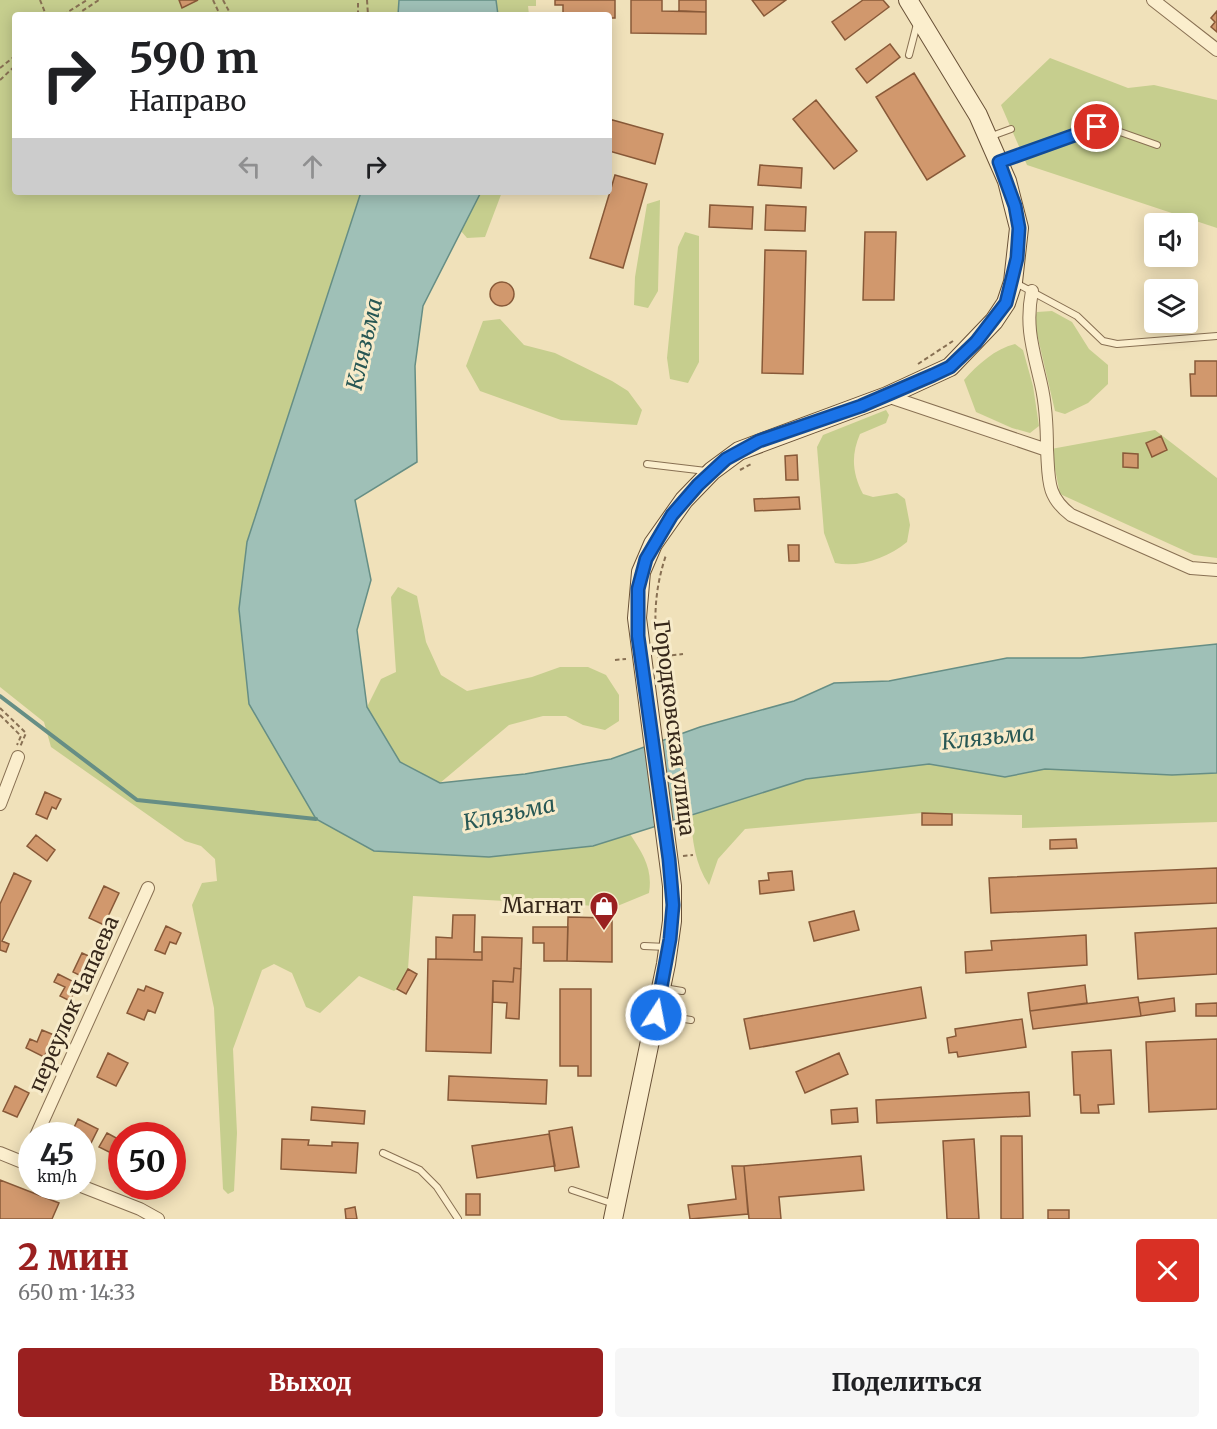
<!DOCTYPE html>
<html lang="ru">
<head>
<meta charset="utf-8">
<style>
  body { margin:0; font-family:Merriweather,serif; background:#f6f6f6; color:#202124; height:100vh; display:flex; flex-direction:column; font-size:22px; white-space:nowrap }
  * { box-sizing:border-box; margin:0 }
  p { font-size:20px; color:#757577 }
  .icon { flex:none; width:33px; height:33px; fill:none; stroke:currentColor; stroke-width:2; stroke-linecap:round; stroke-linejoin:round }
  .map { position:relative; height:1219px; overflow:hidden }
  .sheet { display:flex; flex-direction:column; background:#fff; flex:1 }
  .sheet>* { flex:none }
  .guide { position:absolute; left:12px; top:12px; width:600px; height:183px; border-radius:6px; box-shadow:0 3px 15px #0003; background:#fff; color:#202124; overflow:hidden }
  .buttons { position:absolute; left:1144px; top:213px; display:grid; gap:12px }
  .buttons a { display:grid; place-items:center; width:54px; height:54px; border-radius:6px; background:#fff; box-shadow:0 3px 15px #0003; font-size:30px }
  .speed { position:absolute; left:18px; top:1122px; display:flex; gap:12px; font-size:30px; font-weight:700; text-align:center }
  .speed>* { display:grid; place-content:center; width:78px; height:78px; border-radius:50%; background:#fff; box-shadow:0 3px 15px #0003; line-height:1 }
  .speed small { font-size:15px; font-weight:400 }
  .speed .limit { border:9px solid #d22; background:#fff; color:#111 }
  .pin { position:absolute; display:grid; place-items:center; width:51px; height:51px; color:#fff; margin:-26px; border:3px solid #fff; border-radius:50%; box-shadow:0 2px 6px #0007 }
  .me { position:absolute; width:66px; margin:-33px; rotate:11deg; stroke-linejoin:round; filter:drop-shadow(0 0 4px #0008) }
  .turn { display:flex; align-items:center; gap:21px; height:126px; padding:0 18px; font-size:27px }
  .turn .icon { width:78px; height:78px; stroke-width:2.5 }
  .turn b { display:block; font-size:42px; line-height:51px }
  .lanes { display:flex; align-items:center; height:57px; padding:0 18px; background:#0003; justify-content:center; gap:30px; direction:ltr }
  .lanes .off { opacity:.35 }
  .round { display:grid; place-items:center; flex:none; width:63px; height:63px; border-radius:6px; background:#f6f6f6 }
  .headline { display:flex; align-items:center; justify-content:space-between; height:102px; padding:0 18px }
  h1 { font-size:36px; font-weight:800; line-height:45px; color:#9a2020 }
  .action { display:flex; gap:12px; margin-top:auto; padding:12px 18px }
  .action a { flex:1; height:69px; border-radius:6px; background:#9a2020; color:#fff; font-size:24px; font-weight:800; line-height:69px; text-align:center }
  .action a+a { background:#f6f6f6; color:#202124 }
  .map>svg:first-child { display:block }
  .green { fill:#c6ce8e }
  .water { fill:#9fc0b7; stroke:#668e85; stroke-width:1.5 }
  .lines { fill:none; stroke-linecap:round; stroke-linejoin:round }
  .stream { stroke:#668e85; stroke-width:4 }
  .building { fill:#d1986d; stroke:#885938; stroke-width:1.5 }
  .service-casing { stroke:#887053; stroke-width:8 }
  .minor-casing { stroke:#887053; stroke-width:14 }
  .secondary-casing { stroke:#695137; stroke-width:20 }
  .path { stroke:#887053; stroke-width:2; stroke-dasharray:4.5 3; stroke-linecap:butt }
  .service { stroke:#fbeecd; stroke-width:6 }
  .minor { stroke:#fbeecd; stroke-width:12 }
  .secondary { stroke:#fbeecd; stroke-width:18 }
  .route-casing { stroke:#114b97; stroke-width:15 }
  .route { stroke:#1a73e8; stroke-width:10 }
  .labels { text-anchor:middle; stroke-width:6; stroke-linejoin:round; paint-order:stroke }
  .street-label { font-size:21px; fill:#36271a; stroke:#f7ebca }
  .poi-label { font-size:21px; fill:#36271a; stroke:#f7ebca; text-anchor:end }
  .water-label { font-size:22px; font-style:italic; fill:#275754; stroke:#f7ebca }
</style>
</head>
<body>
<div class="map">
<svg width="1217" height="1219" viewBox="0 0 1217 1219">
  <rect width="100%" height="100%" fill="#f0e1ba"/>
  <path class="green" d="M0 0H399L398 15H15V192H361L247 542 250 704 593 846 630 834C643 854 653 869 649 893L615 907 413 896 408 969 397 989 394 991 359 976 320 1013 306 1007 292 973 274 964 262 970 233 1049 237 1133 234 1191 228 1194 223 1189 214 1008 192 905 202 883 217 881 215 859 201 846 185 841 51 747 44 722 0 687Z
    M496 0H536V6H528L529 15H498Z
    M1050 58 1128 88 1154 85 1217 100V228L1027 165 1001 105Z
    M481 192H502L485 237 467 238 461 231Z
    M660 200 658 291 648 308 634 305 635 277 647 204Z
    M685 232 699 236V362L688 383 670 379 667 358 678 247Z
    M1052 311 1072 322 1089 349 1108 365V384L1088 403 1065 414 1055 411 1034 321 1037 312Z
    M500 319 524 345 555 353 612 381 628 391 642 410 637 425 561 420 480 391 466 366 483 321Z
    M1015 344 1023 350 1033 386 1039 426 1030 433 1012 428 976 412 964 380C978 364 995 349 1015 344Z
    M886 410 889 415 886 423 860 434C851 455 852 473 863 494L873 497 897 493 905 499 910 525 907 542C888 558 859 568 835 563L824 533 817 447 823 435Z
    M1155 430 1217 478V558L1194 555 1060 494 1051 449Z
    M398 587 417 596 426 642 441 675 467 691 532 677 560 667H588L606 675 619 695V721L605 730 583 725 566 716H543L509 725 440 783 400 762 367 707 381 679 396 672 391 597Z
    M929 764 1005 777 1045 769 1172 775 1217 773V822L1022 828V815L922 813 745 829 718 859 709 885C695 864 692 840 691 815L806 779Z"/>
  <path class="water" d="M399 0H496L498 15H398Z
    M361 192H481L423 306 415 366 417 462 355 500 371 580 357 630 367 707 400 762 440 783 525 774 611 759 700 727 794 701 834 683 889 681 1007 658H1081L1217 644V773L1172 775 1045 769 1005 777 929 764 806 779 593 846 489 857 374 851 316 819 249 704 239 609 247 542Z"/>
  <g class="lines">
    <path class="stream" d="M0 696 137 800 316 819"/>
  </g>
  <path class="building" d="M179 0H198L182 8Z
    M555 0H615V18H609V15H563V5H555Z
    M631 0H662V11L706 12V34L631 33Z
    M679 0H706V12L679 11Z
    M752 0H786L764 16Z
    M863 0H883L889 7 845 40 832 22Z
    M1217 11V32L1211 27 1215 22 1211 18Z
    M890 44 900 57 867 83 856 69Z
    M914 73 965 156 927 180 876 97Z
    M816 100 857 151 834 169 793 119Z
    M609 119 663 134 655 164 609 151Z
    M760 165 802 168 801 188 758 185Z
    M615 175 647 184 623 268 590 258Z
    M710 205 753 207 752 229 709 227Z
    M766 205 806 207 805 231 765 230Z
    M865 232H896L894 300H863Z
    M765 250 806 251 803 374 762 373Z
    M490 294a12 12 0 1 1 24 0a12 12 0 1 1-24 0Z
    M1195 361H1217V396H1191L1190 374H1195Z
    M1161 436 1167 450 1152 457 1146 443Z
    M1123 453 1138 454V468L1123 467Z
    M797 455 798 480H786L785 456Z
    M799 497 800 509 755 511 754 499Z
    M788 545H799V561H789Z
    M45 792 61 799 56 809 52 807 47 819 36 814Z
    M922 813 952 814V825H922Z
    M36 835 55 850 47 861 27 846Z
    M1076 839 1077 848 1050 849V840Z
    M1217 868V903L991 913 989 878Z
    M792 871 794 890 760 894 759 881 769 880 768 873Z
    M14 873 31 881 2 941 9 944 6 952 0 950V904Z
    M104 886 119 893 104 925 89 918Z
    M854 911 859 930 814 941 809 922Z
    M453 915H475L474 952H482V960L436 959V937L452 938Z
    M568 917 612 918V962L567 961Z
    M166 926 181 933 176 944 170 942 165 954 155 950Z
    M533 927H568L567 961H544V943H533Z
    M1217 928V974L1138 979 1135 933Z
    M1086 935 1087 965 966 973 965 952 992 950 991 941Z
    M482 937 522 938 521 969 514 968 513 982 493 981 491 1053 426 1051 428 959 482 960Z
    M82 953 95 959 92 966 89 965 83 977 73 972Z
    M514 968 521 969 519 1019 506 1018 507 1003 493 1002V981L513 982Z
    M408 969 417 974 406 994 397 989Z
    M58 974 78 984 70 1001 60 996 65 987 54 982Z
    M1085 985 1087 1003 1030 1011 1028 993Z
    M146 986 163 993 155 1013 148 1010 144 1020 127 1013 138 989 144 991Z
    M921 987 926 1018 750 1049 744 1019Z
    M560 989H591V1076H578V1066H560Z
    M1138 997 1141 1016 1033 1029 1030 1011Z
    M1174 998 1175 1011 1141 1016 1139 1003Z
    M1217 1003V1016H1196V1004Z
    M1022 1019 1026 1047 958 1057 957 1052 949 1053 947 1038 956 1036 955 1029Z
    M42 1030 54 1035 44 1057 26 1048 30 1039 37 1042Z
    M1217 1039V1109L1149 1112 1146 1042Z
    M1111 1050 1114 1104 1098 1105 1099 1113H1081L1080 1095H1074L1072 1052Z
    M108 1053 128 1063 116 1086 97 1077Z
    M839 1053 848 1074 805 1093 796 1072Z
    M449 1076 547 1080 546 1104 448 1100Z
    M15 1086 29 1093 17 1117 3 1111Z
    M1029 1092 1030 1116 877 1123 876 1100Z
    M312 1107 365 1111 364 1124 311 1120Z
    M857 1108 858 1122 832 1124 831 1110Z
    M78 1119 98 1129 87 1151 82 1149V1136H70Z
    M572 1127 579 1167 555 1171 549 1131Z
    M107 1133 122 1141 117 1156 99 1147Z
    M549 1134 555 1166 477 1178 472 1146Z
    M1001 1136H1022L1023 1219H1001Z
    M282 1139 309 1140 308 1145 332 1146V1142L358 1143 356 1173 281 1169Z
    M974 1139 979 1219H947L943 1141Z
    M861 1156 864 1190 779 1197 781 1219H749L744 1166Z
    M732 1166H744L748 1214 690 1219 688 1205 736 1199Z
    M0 1180 59 1203 52 1219H0Z
    M466 1194H480V1215H466Z
    M355 1207 357 1219H346L345 1209Z
    M1048 1210H1069V1219H1048Z"/>
  <g class="lines">
    <g class="service-casing">
      <path id="service" d="M909 55 917 24
        M989 137 1011 129
        M1000 161 1097 127H1106L1157 145
        M1014 282 1077 316 1103 341 1117 344 1217 336
        M647 464 706 471
        M644 946 667 947
        M664 988 682 991
        M659 1015 691 1020
        M383 1153 420 1170 437 1187 458 1219
        M572 1190 614 1204"/>
    </g>
    <g class="minor-casing">
      <path id="minor" d="M1153 0 1217 50
        M1032 291C1025 327 1033 349 1041 384 1046 405 1047 427 1047 450
        M887 396 1047 450C1049 479 1046 496 1071 515L1191 568 1217 570
        M0 804 18 757
        M36 1136 148 888
        M0 1153 32 1166
        M24 1162 32 1145
        M81 1186 140 1209 158 1219"/>
    </g>
    <g class="secondary-casing">
      <path id="secondary" d="M613 1219 666 964 672 921V886L637 618 641 572 653 544 684 500 712 471 739 451 887 396 950 367 994 321 1006 303 1013 282 1019 228 1007 181 978 115 908 0"/>
    </g>
    <path class="path" d="M40 0 46 15
      M213 0 220 15
      M223 0 231 15
      M367 0 368 15
      M63 15 87 0
      M76 15 99 0
      M358 15V0
      M0 68 15 56
      M0 80 15 66
      M918 364 953 341
      M740 470 751 464
      M656 635C654 607 657 582 666 555
      M657 657 683 654
      M615 660 626 659
      M0 708 26 733 20 747
      M0 715 21 736 17 745
      M683 856 693 855"/>
    <use href="#service" class="service"/>
    <use href="#minor" class="minor"/>
    <use href="#secondary" class="secondary"/>
  </g>
  <g class="lines">
    <g class="route-casing">
      <path id="route" d="M656 1015 670 939 673 905 669 859 638 636V589L646 559 672 515 698 485 726 459 759 441 861 406 933 375 950 367 976 342 1006 303 1017 258 1019 228 1015 206 999 162 1097 127"/>
    </g>
    <use href="#route" class="route"/>
  </g>
  <defs>
    <g id="shop-pin" transform="scale(1.5)"><path d="M0 17L-7.5 6A9.5 9.5 0 1 1 7.5 6Z" fill="#9a2020" stroke="#f7ebca"/><path d="M-5-2.5h2.3a2.7 3.5 0 0 1 5.4 0H5L5.5 6h-11ZM-1.5-2.5h3a1.5 2.3 0 0 0-3 0Z" fill="#fff"/></g>
  </defs>
  <g fill-rule="evenodd">
    <use href="#shop-pin" x="604" y="906"/>
  </g>
  <g class="labels">
    <g class="street-label">
      <text transform="translate(674 728) rotate(83)" y="7">Городковская улица</text>
      <text transform="translate(74 1004) rotate(-66)" y="7">переулок Чапаева</text>
    </g>
    <g class="poi-label">
      <text x="583" y="913">Магнат</text>
    </g>
    <g class="water-label">
      <text transform="translate(364 344) rotate(-77)" y="8">Клязьма</text>
      <text transform="translate(988 737) rotate(-6)" y="8">Клязьма</text>
      <text transform="translate(509 813) rotate(-12)" y="8">Клязьма</text>
    </g>
  </g>
</svg>
<div class="buttons">
<a><svg class="icon" aria-label="sound" viewBox="0 0 24 24"><path d="M4 9h4l5-4v14l-5-4H4zM17 9q2 3 0 6"/></svg></a>
<a><svg class="icon" aria-label="layers" viewBox="0 0 24 24"><path d="M12 4l9 5-9 5-9-5zM3 14l9 5 9-5"/></svg></a>
</div>
<div class="speed"><div>45<small>km/h</small></div><div class="limit">50</div></div>
<div class="pin" style="left:1097px;top:127px;background:#d93025"><svg class="icon" aria-label="arrive" viewBox="0 0 24 24"><path d="M6 21V4h12l-3 4 3 4H6"/></svg></div>
<svg class="me" style="left:656px;top:1015px" viewBox="-20 -20 40 40"><circle r="17" fill="#1a73e8" stroke="#fff" stroke-width="3"/><path d="M0-11L8 9 0 5-8 9z" fill="#fff"/></svg>
<div class="guide">
<div class="turn"><svg class="icon" aria-label="right" viewBox="0 0 24 24"><path d="M7 20v-9h11M14 6l5 5-5 5"/></svg><div><b>590 m</b>Направо</div></div>
<div class="lanes"><svg class="icon off" aria-label="left" viewBox="0 0 24 24"><path d="M17 20v-9H6M10 6l-5 5 5 5"/></svg><svg class="icon off" aria-label="ahead" viewBox="0 0 24 24"><path d="M12 20V5M6 11l6-6 6 6"/></svg><svg class="icon" aria-label="right" viewBox="0 0 24 24"><path d="M7 20v-9h11M14 6l5 5-5 5"/></svg></div>
</div>
</div>
<section class="sheet">
<div class="headline"><div><h1>2 мин</h1><p>650 m · 14:33</p></div><a class="round" style="background:#d93025;color:#fff"><svg class="icon" aria-label="close" viewBox="0 0 24 24"><path d="M6 6l12 12M18 6L6 18"/></svg></a></div>
<div class="action"><a>Выход</a><a>Поделиться</a></div>
</section>
</body>
</html>
